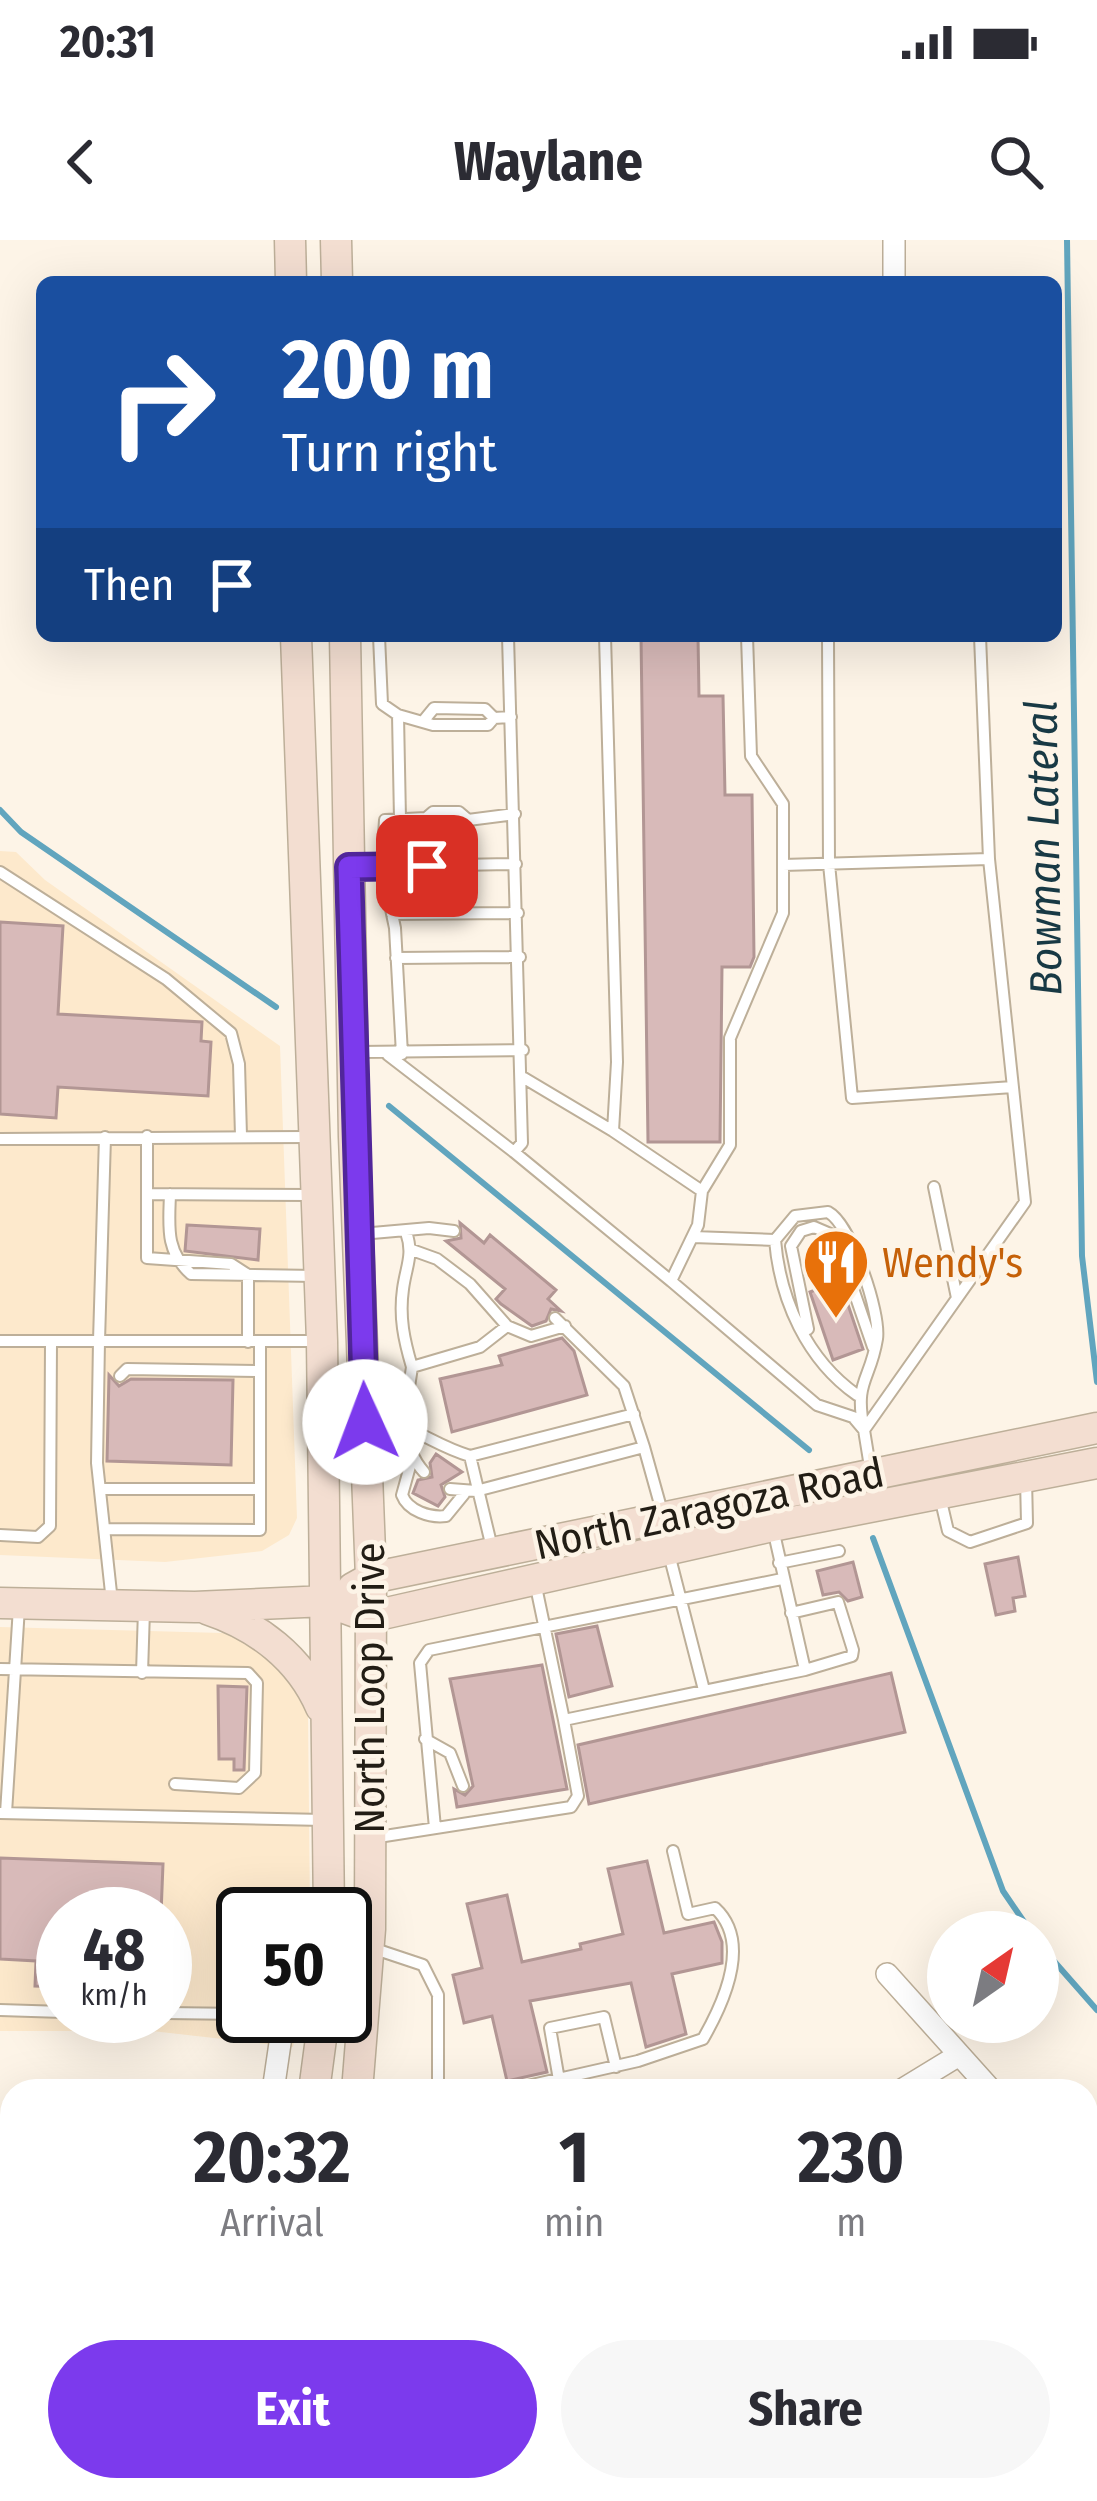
<!DOCTYPE html>
<html lang="en">
<head>
<meta charset="utf-8">
<style>
  body { margin:0; font-family:"Fira Sans Condensed",sans-serif; background:#f7f7f7; color:#2b2b33; height:100vh; display:flex; flex-direction:column; font-size:45px; white-space:nowrap }
  * { box-sizing:border-box; margin:0 }
  p { font-size:39px; color:#7c7c81 }
  .icon { flex:none; width:66px; height:66px; fill:none; stroke:currentColor; stroke-width:2; stroke-linecap:round; stroke-linejoin:round }
  .map { position:relative; flex:1; overflow:hidden }
  .side { position:absolute; left:0px; top:1839px; width:1098px; height:423px; display:flex; flex-direction:column; background:#fff; border-radius:36px 36px 0 0; box-shadow:0 12px 48px #0002 }
  .side>* { flex:none }
  .top-card { position:absolute; left:36px; top:36px; width:1026px; height:366px; border-radius:18px; box-shadow:0 12px 48px #0002; background:#1a4fa0; color:#fff; overflow:hidden }
  .needle { width:78px; rotate:34deg }
  .fabs { position:absolute; left:927px; top:1671px; display:grid; gap:24px }
  .fabs a { display:grid; place-items:center; width:132px; height:132px; border-radius:50%; background:#fff; box-shadow:0 12px 48px #0002; font-size:60px }
  .speed { position:absolute; left:36px; top:1647px; display:flex; gap:24px; font-size:60px; font-weight:700; text-align:center }
  .speed>* { display:grid; place-content:center; width:156px; height:156px; border-radius:50%; background:#fff; box-shadow:0 12px 48px #0002; line-height:1 }
  .speed small { font-size:30px; font-weight:400 }
  .speed .limit { border:6px solid #111; border-radius:18px; background:#fff; color:#111 }
  .pin { position:absolute; display:grid; place-items:center; width:102px; height:102px; color:#fff; margin:-51px; border-radius:24px; box-shadow:0 6px 18px #0006 }
  .me { position:absolute; width:132px; margin:-66px; rotate:358deg; stroke-linejoin:round; filter:drop-shadow(0 0 9px #0008) }
  .turn { display:flex; align-items:center; gap:42px; height:252px; padding:0 48px; font-size:54px }
  .turn .icon { width:156px; height:156px; stroke-width:2.5 }
  .turn b { display:block; font-size:84px; line-height:102px }
  .then { display:flex; align-items:center; height:114px; padding:0 48px; background:#0003; gap:24px; font-size:45px }
  .eta { display:flex; justify-content:space-evenly; align-items:center; height:204px; text-align:center }
  .eta b { font-size:72px; font-weight:700; line-height:84px }
  .primary-button { display:flex; gap:24px; margin-top:auto; padding:24px 48px }
  .primary-button a { flex:1; height:138px; border-radius:72px; background:#7c3aed; color:#fff; font-size:48px; font-weight:700; line-height:138px; text-align:center }
  .primary-button a+a { background:#f7f7f7; color:#2b2b33 }
  .status { display:flex; justify-content:space-between; align-items:center; height:84px; padding:0 60px; background:#fff; direction:ltr }
  .status svg { height:33px; fill:currentColor }
  header { display:flex; justify-content:space-between; align-items:center; height:156px; padding:0 48px; background:#fff; font-size:54px; font-weight:700 }
  .map>svg:first-child { display:block }
  .built { fill:#fde9cc; fill-rule:evenodd }
  .lines { fill:none; stroke-linecap:round; stroke-linejoin:round }
  .stream { stroke:#61a5be; stroke-width:6 }
  .building { fill:#d8bab9; stroke:#b29694; stroke-width:3 }
  .service-casing { stroke:#bdaf99; stroke-width:14 }
  .minor-casing { stroke:#bdaf99; stroke-width:24 }
  .secondary-casing { stroke:#bdaf99; stroke-width:33 }
  .service { stroke:#fff; stroke-width:10 }
  .minor { stroke:#fff; stroke-width:21 }
  .secondary { stroke:#f3ded1; stroke-width:30 }
  .route-casing { stroke:#51269a; stroke-width:30 }
  .route { stroke:#7c3aed; stroke-width:21 }
  .labels { text-anchor:middle; stroke-width:9; stroke-linejoin:round; paint-order:stroke }
  .food-label { font-size:42px; fill:#c56008; stroke:#fdf4e7; text-anchor:start }
  .street-label { font-size:42px; fill:#221d15; stroke:#fdf4e7 }
  .water-label { font-size:45px; font-style:italic; fill:#183944; stroke:#fdf4e7 }
</style>
</head>
<body>
<div class="status"><b>20:31</b><svg viewBox="0 0 49 12"><path d="M0 12V9h3v3zM5 12V6h3v6zM10 12V3h3v9zM15 12V0h3v12zM26 1h20v11H26zM47 4h2v5h-2z"/></svg></div>
<header><svg class="icon" aria-label="back" viewBox="0 0 24 24"><path d="M15 5l-7 7 7 7"/></svg>Waylane<svg class="icon" aria-label="search" viewBox="0 0 24 24"><circle cx="10" cy="10" r="6"/><path d="M15 15l6 6"/></svg></header>
<div class="map">
<svg width="1097" height="2261" viewBox="0 0 1097 2261">
  <rect width="100%" height="100%" fill="#fdf4e7"/>
  <path class="built" d="M0 611 16 612 45 640 280 806 297 1278 289 1295 262 1311 165 1322 0 1315Z
    M0 1387 223 1393 247 1397 289 1426 308 1472 310 1674H243V1776H299L293 1807 152 1791H0ZM63 1674H165V1776H63Z"/>
  <g class="lines">
    <path class="stream" d="M1067 0 1082 1016 1097 1142
      M0 570 21 592 276 767
      M389 866 809 1210
      M873 1298 1003 1651 1031 1692
      M1038 1703 1097 1770"/>
  </g>
  <path class="building" d="M641 396H698L699 456H723L725 555H752L754 717 750 727H722L720 902H648Z
    M0 682 63 686 58 774 202 782 201 801 211 802 208 856 58 847 56 878 0 874Z
    M460 983 484 1003 490 995 556 1050 548 1059 561 1071 551 1069 546 1081 532 1086 501 1064 496 1059 505 1049 446 1001 461 998Z
    M187 985 260 989 258 1020 185 1011Z
    M840 1041 863 1109 833 1120 810 1052Z
    M562 1098 574 1111 587 1155 452 1192 440 1139 502 1125 499 1116Z
    M109 1135 119 1146 131 1139 233 1140 231 1225 107 1221Z
    M436 1214 462 1232 441 1245 445 1257 438 1266 413 1253 418 1240 432 1237 430 1223Z
    M1018 1317 1025 1356 1013 1358 1015 1371 996 1375 985 1324Z
    M853 1322 862 1357 848 1361 839 1352 823 1355 817 1331Z
    M597 1386 612 1446 569 1457 556 1394Z
    M542 1425 567 1549 457 1567 454 1549 465 1555 473 1546 450 1439Z
    M891 1433 905 1492 589 1564 578 1505Z
    M218 1446 247 1447 244 1530H234V1519H219Z
    M0 1618 163 1624 161 1674H63V1747L35 1746 36 1721 0 1719Z
    M647 1621 664 1693 714 1682 722 1702V1723L672 1734 686 1794 646 1807 631 1743 530 1761 547 1832 507 1841 492 1776 464 1783 453 1735 482 1728 467 1664 507 1655 522 1722 581 1709 580 1704 623 1694 608 1629Z"/>
  <g class="lines">
    <g class="service-casing">
      <path id="service" d="M379 396 382 464 398 475 400 579
        M828 396 829 624 852 858 1013 847
        M398 475 433 485H488L494 478 511 477
        M425 479 434 468 485 469 494 478
        M426 578 437 584 515 574
        M414 579 431 593 459 590 468 580
        M783 625 989 619
        M352 627 516 624
        M0 632 166 739 231 793 239 824 241 896
        M392 674 518 673
        M396 718 520 717
        M359 812 523 810
        M402 814 395 688 382 626 385 580 426 578 433 572H459L466 578
        M388 815 514 912 522 903 508 396
        M524 838 613 891 617 822 605 396
        M147 896V1018L231 1024 248 1035
        M0 899 309 897
        M514 912 671 1041 698 985 702 951 613 891
        M934 947 957 1058
        M702 951 730 905V798L783 673V564L751 516 747 396
        M147 954 311 955
        M170 954C169 986 165 1011 191 1034L316 1036
        M406 992C414 1015 406 1026 403 1049 399 1077 404 1100 412 1127
        M361 994 429 988 454 991
        M693 997 775 1000
        M412 1010 437 1019 470 1044 507 1086 531 1096 565 1086
        M671 1041 817 1165 853 1177 864 1190 871 1233
        M555 1078 624 1146 644 1207
        M808 1089 791 1006 801 991 814 987 835 996 873 1107
        M0 1101H99L105 897
        M248 1102V1035
        M120 1136 127 1129 260 1131
        M857 1155C807 1120 780 1060 775 1000L795 976 828 972C851 984 881 1073 877 1099 870 1142 854 1140 864 1190
        M368 1182C416 1183 427 1203 470 1216L493 1312
        M864 1190 1025 962 989 619 980 396
        M470 1216 634 1174
        M412 1219 402 1255C408 1271 430 1278 446 1276L464 1254
        M424 1232C397 1202 407 1163 412 1127L480 1107 507 1086
        M100 1249H260V1102
        M450 1249 476 1251 644 1207 663 1275
        M940 1257 948 1291 970 1302 1027 1283 1026 1239
        M104 1289 260 1290V1249
        M0 1295 38 1297 50 1286 51 1102
        M669 1314 704 1450
        M779 1323 839 1311
        M535 1342 564 1480
        M112 1362 97 1223 99 1101H317
        M791 1373 838 1362 853 1410 852 1416 805 1430
        M0 1429 248 1433 257 1443 255 1533 239 1548 175 1544
        M142 1433 144 1370
        M425 1499 450 1513 463 1546
        M0 1573 324 1580
        M6 1573 19 1367
        M435 1588 420 1423 429 1410 782 1339
        M372 1598 571 1567 578 1556 564 1480 805 1430 773 1289
        M372 1708 423 1725 438 1755V1851
        M0 1770 63 1772
        M165 1773 243 1774
        M559 1840 550 1788 604 1777 616 1827
        M505 1851 638 1821 703 1799C723 1764 752 1702 715 1668L688 1674 673 1611"/>
    </g>
    <g class="minor-casing">
      <path id="minor" d="M894 42V0
        M887 1734 992 1851
        M273 1851 284 1776
        M900 1851 959 1815
        M0 1922 12 1921
        M1086 1959 1097 1972
        M1086 2012 1097 2006
        M0 2184 12 2185
        M425 2250 451 2261
        M215 2261 216 2250
        M497 2261 503 2250
        M765 2261 774 2250"/>
    </g>
    <g class="secondary-casing">
      <path id="secondary" d="M290 0 291 42
        M336 0 337 42
        M296 396 322 1101 329 1674
        M345 396 354 897 371 1338 370 1689 357 1851
        M353 1348 371 1338 1097 1188
        M0 1363 195 1367 326 1361 369 1377 772 1286 1097 1223
        M207 1369C258 1386 300 1418 321 1467
        M314 1851 324 1776
        M257 2261 258 2250
        M302 2261 303 2250"/>
    </g>
    <use href="#service" class="service"/>
    <use href="#minor" class="minor"/>
    <use href="#secondary" class="secondary"/>
  </g>
  <g class="lines">
    <g class="route-casing">
      <path id="route" d="M365 1182 349 627 427 626"/>
    </g>
    <use href="#route" class="route"/>
  </g>
  <defs>
    <g id="restaurant-pin" transform="scale(3.45)"><path d="M0 17L-7.5 6A9.5 9.5 0 1 1 7.5 6Z" fill="#e8710a" stroke="#fdf4e7"/><path d="M-5-6h1v4h1v-4h1v4h1v-4h1v5L-1.5 .5V6h-2V.5L-5-1ZM5-6V6H3V1.5H1.5Q1.5-4 5-6Z" fill="#fff"/></g>
  </defs>
  <g fill-rule="evenodd">
    <use href="#restaurant-pin" x="836" y="1022"/>
  </g>
  <g class="labels">
    <g class="food-label">
      <text x="882" y="1037">Wendy's</text>
    </g>
    <g class="street-label">
      <text transform="translate(709 1268) rotate(-12)" y="15">North Zaragoza Road</text>
      <text transform="translate(369 1448) rotate(-90)" y="15">North Loop Drive</text>
    </g>
    <g class="water-label">
      <text transform="translate(1043 608) rotate(-91)" y="16">Bowman Lateral</text>
    </g>
  </g>
</svg>
<div class="fabs">
<a><svg class="needle" viewBox="-14 -14 28 28"><path d="M0-13l5 13h-10z" fill="#e53935"/><path d="M0 13l5-13h-10z" fill="#7c7c81"/></svg></a>
</div>
<div class="speed"><div>48<small>km/h</small></div><div class="limit">50</div></div>
<div class="pin" style="left:427px;top:626px;background:#d93025"><svg class="icon" aria-label="arrive" viewBox="0 0 24 24"><path d="M6 21V4h12l-3 4 3 4H6"/></svg></div>
<svg class="me" style="left:365px;top:1182px" viewBox="-20 -20 40 40"><circle r="19" fill="#fff"/><path d="M0-13L10 11 0 6-10 11z" fill="#7c3aed"/></svg>
<div class="top-card">
<div class="turn"><svg class="icon" aria-label="right" viewBox="0 0 24 24"><path d="M7 20v-9h11M14 6l5 5-5 5"/></svg><div><b>200 m</b>Turn right</div></div>
<div class="then">Then<svg class="icon" aria-label="arrive" viewBox="0 0 24 24"><path d="M6 21V4h12l-3 4 3 4H6"/></svg></div>
</div>
<section class="side">
<div class="eta">
<div><b>20:32</b><p>Arrival</p></div>
<div><b>1</b><p>min</p></div>
<div><b>230</b><p>m</p></div>
</div>
<div class="primary-button"><a>Exit</a><a>Share</a></div>
</section>
</div>
</body>
</html>
